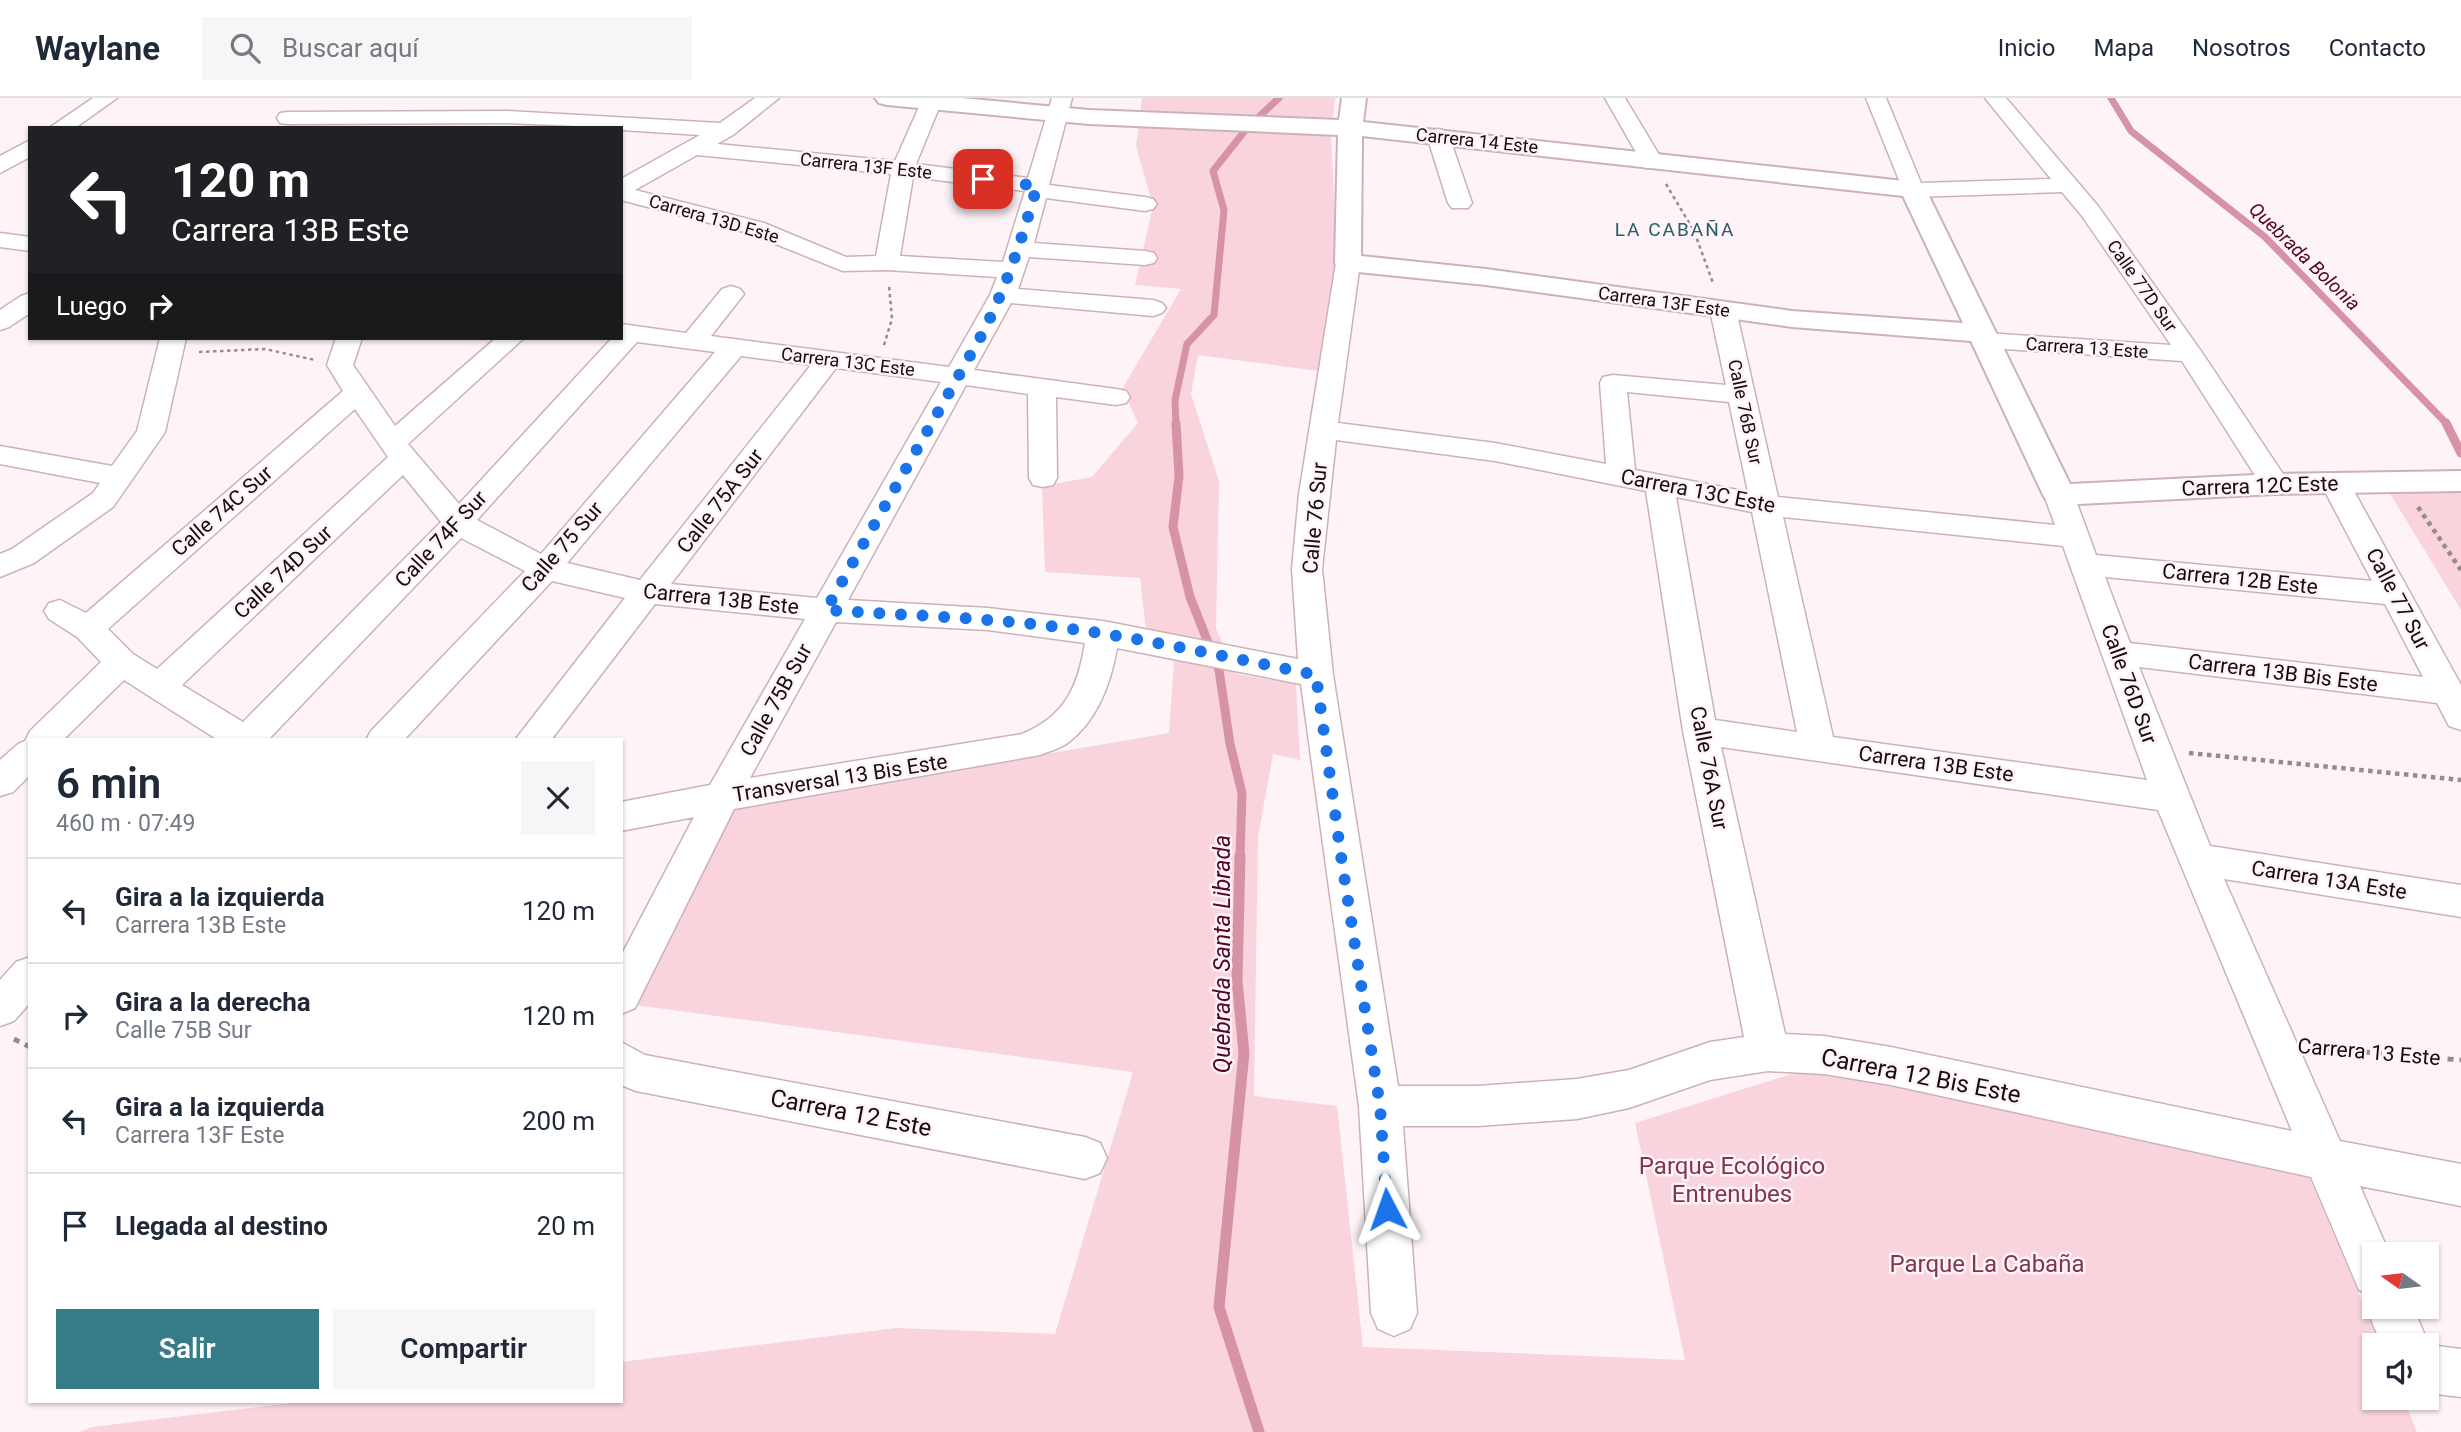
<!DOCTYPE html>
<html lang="es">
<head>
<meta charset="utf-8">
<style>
  body { margin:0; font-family:Roboto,sans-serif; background:#f6f6f7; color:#1f2937; height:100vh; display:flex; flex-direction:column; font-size:26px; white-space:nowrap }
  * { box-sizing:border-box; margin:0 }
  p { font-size:23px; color:#747a83 }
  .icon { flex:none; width:38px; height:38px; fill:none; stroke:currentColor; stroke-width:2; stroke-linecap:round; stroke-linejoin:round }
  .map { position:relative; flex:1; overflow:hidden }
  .panel { position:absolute; left:28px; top:640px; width:595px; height:665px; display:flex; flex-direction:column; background:#fff; border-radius:0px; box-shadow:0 2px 5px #0004 }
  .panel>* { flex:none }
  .top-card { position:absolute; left:28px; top:28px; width:595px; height:214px; border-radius:0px; box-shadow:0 2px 5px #0004; background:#202124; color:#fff; overflow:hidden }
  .needle { width:46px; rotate:284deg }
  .controls { position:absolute; left:2362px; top:1144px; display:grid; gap:14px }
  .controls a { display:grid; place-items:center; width:77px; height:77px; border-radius:0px; background:#fff; box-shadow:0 2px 5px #0004; font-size:35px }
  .pin { position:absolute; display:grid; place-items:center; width:60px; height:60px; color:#fff; margin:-30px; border-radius:14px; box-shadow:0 4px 10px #0006 }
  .me { position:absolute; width:77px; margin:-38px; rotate:356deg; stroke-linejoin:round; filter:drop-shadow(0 0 5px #0008) }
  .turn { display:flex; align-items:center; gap:24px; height:147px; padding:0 28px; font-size:32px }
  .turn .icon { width:91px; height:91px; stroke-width:2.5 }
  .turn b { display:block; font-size:49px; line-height:60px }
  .then { display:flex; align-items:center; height:66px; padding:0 28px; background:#0003; gap:14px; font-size:26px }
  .round { display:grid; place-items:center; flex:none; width:74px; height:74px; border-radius:0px; background:#f6f6f7 }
  .overview { display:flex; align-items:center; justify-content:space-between; height:119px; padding:0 28px }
  h1 { font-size:42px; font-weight:600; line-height:52px }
  .action { display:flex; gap:14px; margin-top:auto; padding:14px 28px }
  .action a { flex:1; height:80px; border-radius:0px; background:#367b88; color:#fff; font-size:28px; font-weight:600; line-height:80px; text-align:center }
  .action a+a { background:#f6f6f7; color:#1f2937 }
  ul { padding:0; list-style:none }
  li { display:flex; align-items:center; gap:21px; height:105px; padding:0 28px; border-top:2px solid #e0e1e3 }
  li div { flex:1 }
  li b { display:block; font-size:26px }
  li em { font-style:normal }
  header { display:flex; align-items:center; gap:42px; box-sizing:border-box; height:98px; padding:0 35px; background:#fff; border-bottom:2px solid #e0e1e3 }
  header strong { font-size:33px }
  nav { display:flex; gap:38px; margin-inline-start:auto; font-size:24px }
  .search { width:490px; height:63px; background:#f6f6f7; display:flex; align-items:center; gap:18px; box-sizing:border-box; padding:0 24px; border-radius:0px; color:#747a83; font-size:26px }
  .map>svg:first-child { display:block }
  .green { fill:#f9d4dd }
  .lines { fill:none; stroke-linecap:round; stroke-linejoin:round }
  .stream-far2 { stroke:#d593a5; stroke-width:7 }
  .stream-far1 { stroke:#d593a5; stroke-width:9 }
  .stream { stroke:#d593a5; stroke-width:11 }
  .street-casing { stroke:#ccb2b8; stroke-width:3 }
  .secondary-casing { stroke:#ccb2b8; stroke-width:4 }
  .path-far2 { stroke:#968c8e; stroke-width:2.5; stroke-dasharray:3.5 3.5; stroke-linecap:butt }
  .path-far1 { stroke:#968c8e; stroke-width:4.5; stroke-dasharray:4.5 4.5; stroke-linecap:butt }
  .path { stroke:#968c8e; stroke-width:5; stroke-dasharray:6 6; stroke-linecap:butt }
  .street { fill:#fff; fill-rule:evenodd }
  .secondary { fill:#fff; fill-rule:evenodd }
  .route { stroke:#1a73e8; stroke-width:12; stroke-dasharray:0 21.6 }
  .labels { text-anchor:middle; stroke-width:5; stroke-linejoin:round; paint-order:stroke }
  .far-street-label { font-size:18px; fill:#150c0e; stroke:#fef3f6 }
  .far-neighbourhood-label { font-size:19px; letter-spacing:2px; fill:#265d68; stroke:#fef3f6 }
  .far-water-label { font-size:19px; font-style:italic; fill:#550528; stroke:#fef3f6 }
  .street-label { font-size:21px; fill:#150c0e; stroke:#fef3f6 }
  .water-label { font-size:23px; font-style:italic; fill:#550528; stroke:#fef3f6 }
  .near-street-label { font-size:24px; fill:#150c0e; stroke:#fef3f6 }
  .near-park-label { font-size:24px; fill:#83344f; stroke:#fef3f6 }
</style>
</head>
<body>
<header>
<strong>Waylane</strong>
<div class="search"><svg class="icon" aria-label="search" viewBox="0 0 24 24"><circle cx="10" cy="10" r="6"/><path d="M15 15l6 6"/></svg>Buscar aquí</div>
<nav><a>Inicio</a><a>Mapa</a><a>Nosotros</a><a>Contacto</a></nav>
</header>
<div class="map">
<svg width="2461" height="1334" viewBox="0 0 2461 1334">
  <rect width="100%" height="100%" fill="#fef3f6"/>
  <path class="green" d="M1142 0H1335L1331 39 1337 154 1318 273 1198 257 1191 296 1219 383 1216 531 1237 576 1296 586 1300 662 1273 656 1258 739 1254 998 1337 1008 1363 1249 1685 1262 1635 1025 1804 972 1970 998 2309 1079 2381 1248H2375V1300H2403L2417 1334H80L92 1329 300 1304H621V1264L896 1230 1055 1236 1133 974 635 907 733 710 1169 635 1174 563 1149 558 1140 480 1045 474 1042 388 1092 379 1138 325 1122 291 1181 191 1135 187 1153 108 1136 48Z
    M2461 390V512L2389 394Z"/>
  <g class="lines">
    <path class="stream-far2" d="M2111 0 2131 33 2265 139 2448 327
      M1176 327 1175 302 1187 246 1214 217 1224 112 1213 73 1247 30 1279 0"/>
    <path class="stream-far1" d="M1176 325 1179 378 1173 429 1190 499 1219 572 1230 646 1242 695 1240 760
      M2446 325 2461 355"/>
    <path class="stream" d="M1240 758 1237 882 1244 955 1219 1209 1259 1334"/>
    <g class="street-casing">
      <path id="street" d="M93 0H117L75 30H49Z
        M755 0H779L733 37 717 46 895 63 923 0H943L916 66 1028 80 1052 0H1072L1049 87 1145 99 1153 101 1157 106 1153 111 1145 113 1046 100 1034 145 1145 153 1154 155 1157 160 1154 165 1145 167 1029 159 1018 191 1153 202 1162 205 1166 210 1162 215 1153 218 1011 205 974 272 1116 291 1126 293 1130 299 1126 305 1116 307 1056 299 1057 380 1053 387 1043 389 1033 387 1029 380 1028 296 966 287 848 502 988 510 1103 523 1298 561 1292 471 1299 396 1336 165 1339 160 1348 158 1357 160 1360 165 1338 325 1495 345 1606 366 1600 285 1603 279 1613 277 1726 287 1710 212 1714 207 1723 204 1732 207 1736 212 1778 399 2055 427 2044 397 2049 390 2059 387 2069 390 2074 397 2096 457 2372 483 2320 384 2325 377 2335 375 2345 377 2461 587V632L2449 628 2437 605 2139 569 2210 748 2461 787V819L2224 781 2340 1043 2461 1066V1108L2360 1088 2390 1157H2375V1209H2413L2429 1247 2461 1251V1299L2427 1295V1248H2382L2366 1209 2371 1197 2359 1192 2311 1079 1891 987 1824 976 1768 973 1710 982 1629 1010 1577 1021 1478 1028H1403L1417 1215 1410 1231 1394 1238 1378 1231 1371 1215 1359 1008 1301 586 1117 550C1111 584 1098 621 1070 643 1062 650 1050 653 1040 657L734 711 635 910 621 916V858L694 719 621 733V704L710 687 805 521 655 506 551 642H515L625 500 552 483 404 642H366L371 633 525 473 461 440 268 642H218L124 582 63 642H30V677L13 694 0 698V662L18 646 25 643 30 633 101 564 77 539 49 521 44 513 49 505 60 502 86 515 343 293 327 267 336 240H362L353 267 395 328 496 240H524L408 346 459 406 612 240H621V226L686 235 722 191 731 188 740 191 744 196 711 238 949 269 990 197 997 179 887 172 843 173 748 135 621 102V81L700 37 621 32V30L508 25 288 26 280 25 277 20 280 15 288 14 508 13 720 25ZM697 57 891 76 876 158 846 159 764 125 635 92ZM913 79 1025 93 1003 164 900 158ZM637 244 715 254 541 456 477 422ZM741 258 811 267 640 482 567 465ZM836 270 941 284 817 500 671 486ZM1627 294 1729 304 1748 394 1635 372ZM355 311 388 359 157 571 133 556 108 531ZM1336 342 1495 363 1646 393 1683 633 1744 939 1710 944 1629 972 1577 981 1478 988H1398L1333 577 1322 471ZM403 377 441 424 243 624 182 587ZM1676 399 1752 414 1797 634 1715 622ZM1783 419 2063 448 2147 682 1833 639ZM2105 479 2385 506 2423 579 2130 545ZM836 524 988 532 1085 545C1078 589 1065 618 1022 636L750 680ZM1721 649 2158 712 2292 1033 1891 949 1824 938 1785 936Z
        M1605 0H1625L1664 65 1661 70H1645Z
        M1866 0H1886L1921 85 2051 81 1985 0H2006L2098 108 2203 256 2285 379 2290 386 2285 393 2275 395 2265 393 2182 263 1976 249 1972 243 1976 237 1985 235 2171 247 2082 118 2062 94 1913 99 1905 97Z
        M1438 31 1446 33 1449 38 1472 105 1468 110H1452L1448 105 1427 38 1430 33Z
        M30 42V59L0 75V58Z
        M0 135 30 139V153L0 149Z
        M30 195V215L9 229 0 232V212L21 198Z
        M160 240H186L165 334 161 340 113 409 34 465 0 479V456L12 451 93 395 100 385 0 366V348L112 368 137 333Z
        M30 859V905L14 923 0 928V882L16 864Z
        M621 944 645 957 1085 1039 1100 1045 1107 1060 1100 1075 1085 1081 636 993 621 987Z"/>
    </g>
    <g class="secondary-casing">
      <path id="secondary" d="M875 0H961L1089 12 1339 22 1342 0H1366L1363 24 1913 84 1922 87 1926 92 2070 386 2275 376 2461 373V393L2275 396 2059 407 2048 404 2043 397 1971 243 1792 229 1486 187 1348 173 1338 171 1335 165 1338 37 1089 26 887 7 879 5ZM1362 38 1903 98 1963 225 1792 213 1486 171 1361 158Z"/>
    </g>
    <path class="path-far2" d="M1666 86 1694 133 1713 185
      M884 247 892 221 889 187
      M199 254 265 251 315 262"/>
    <path class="path-far1" d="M2418 409 2461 472
      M2189 655 2461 682"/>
    <path class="path" d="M14 941 30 949
      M2316 950 2461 962"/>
    <use href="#street" class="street"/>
    <use href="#secondary" class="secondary"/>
  </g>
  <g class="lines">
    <path class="route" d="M983 81 1037 88C1021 144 1007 188 980 240L826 512C900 517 975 519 1049 528 1139 539 1227 559 1316 577L1341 758 1380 1008 1387 1111"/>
  </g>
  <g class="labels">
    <g class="far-street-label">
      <text transform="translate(1477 43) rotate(6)" y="6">Carrera 14 Este</text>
      <text transform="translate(866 68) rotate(6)" y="6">Carrera 13F Este</text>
      <text transform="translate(714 121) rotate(16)" y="6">Carrera 13D Este</text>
      <text transform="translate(2142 188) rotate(55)" y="6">Calle 77D Sur</text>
      <text transform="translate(1664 204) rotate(8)" y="6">Carrera 13F Este</text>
      <text transform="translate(2087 250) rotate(4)" y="6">Carrera 13 Este</text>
      <text transform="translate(848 264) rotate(7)" y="6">Carrera 13C Este</text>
      <text transform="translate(1745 314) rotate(78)" y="6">Calle 76B Sur</text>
    </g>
    <g class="far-neighbourhood-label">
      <text x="1675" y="138">LA CABAÑA</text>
    </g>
    <g class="far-water-label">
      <text transform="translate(2305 158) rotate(44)" y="7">Quebrada Bolonia</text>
    </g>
    <g class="street-label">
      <text transform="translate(2260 388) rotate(-2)" y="7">Carrera 12C Este</text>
      <text transform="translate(1698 393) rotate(11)" y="7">Carrera 13C Este</text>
      <text transform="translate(720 403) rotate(-52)" y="7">Calle 75A Sur</text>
      <text transform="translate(222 413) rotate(-41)" y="7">Calle 74C Sur</text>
      <text transform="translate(1315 420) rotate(-85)" y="7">Calle 76 Sur</text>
      <text transform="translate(441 441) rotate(-47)" y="7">Calle 74F Sur</text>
      <text transform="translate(562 449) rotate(-49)" y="7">Calle 75 Sur</text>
      <text transform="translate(283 474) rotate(-43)" y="7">Calle 74D Sur</text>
      <text transform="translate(2240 481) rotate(6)" y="7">Carrera 12B Este</text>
      <text transform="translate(721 501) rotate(6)" y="7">Carrera 13B Este</text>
      <text transform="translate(2398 501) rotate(62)" y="7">Calle 77 Sur</text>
      <text transform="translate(2283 575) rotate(7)" y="7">Carrera 13B Bis Este</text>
      <text transform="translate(2129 586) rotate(70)" y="7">Calle 76D Sur</text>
      <text transform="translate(776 602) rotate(-61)" y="7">Calle 75B Sur</text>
      <text transform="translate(1936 666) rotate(8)" y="7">Carrera 13B Este</text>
      <text transform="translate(1709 670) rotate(79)" y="7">Calle 76A Sur</text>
      <text transform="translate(840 680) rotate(-9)" y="7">Transversal 13 Bis Este</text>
      <text transform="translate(2329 782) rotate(9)" y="7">Carrera 13A Este</text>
      <text transform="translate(2369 954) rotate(5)" y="7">Carrera 13 Este</text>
    </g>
    <g class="water-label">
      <text transform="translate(1222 856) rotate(-90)" y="8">Quebrada Santa Librada</text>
    </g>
    <g class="near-street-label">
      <text transform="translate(1921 978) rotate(11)" y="8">Carrera 12 Bis Este</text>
      <text transform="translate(851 1015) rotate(11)" y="8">Carrera 12 Este</text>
    </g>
    <g class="near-park-label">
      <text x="1732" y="1076">Parque Ecológico<tspan x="1732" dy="28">Entrenubes</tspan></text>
      <text x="1987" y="1174">Parque La Cabaña</text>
    </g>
  </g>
</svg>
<div class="controls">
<a><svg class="needle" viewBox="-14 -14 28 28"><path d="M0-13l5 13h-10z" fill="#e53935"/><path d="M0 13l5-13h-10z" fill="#747a83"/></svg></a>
<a><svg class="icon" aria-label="sound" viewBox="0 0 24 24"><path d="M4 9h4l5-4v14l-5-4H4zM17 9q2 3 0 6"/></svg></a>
</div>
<div class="pin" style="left:983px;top:81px;background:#d93025"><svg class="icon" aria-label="arrive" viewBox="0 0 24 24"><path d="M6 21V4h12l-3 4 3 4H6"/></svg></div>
<svg class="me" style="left:1387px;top:1111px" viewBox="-20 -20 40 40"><path d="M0-17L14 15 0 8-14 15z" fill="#1a73e8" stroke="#fff" stroke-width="4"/></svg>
<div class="top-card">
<div class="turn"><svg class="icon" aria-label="left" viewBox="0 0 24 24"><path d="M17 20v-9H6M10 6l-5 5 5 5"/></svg><div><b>120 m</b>Carrera 13B Este</div></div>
<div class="then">Luego<svg class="icon" aria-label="right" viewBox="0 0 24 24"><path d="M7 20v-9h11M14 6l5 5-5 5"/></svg></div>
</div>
<section class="panel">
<div class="overview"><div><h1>6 min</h1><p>460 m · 07:49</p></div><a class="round"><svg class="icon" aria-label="close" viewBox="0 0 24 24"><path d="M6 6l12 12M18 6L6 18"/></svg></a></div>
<ul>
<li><svg class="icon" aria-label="left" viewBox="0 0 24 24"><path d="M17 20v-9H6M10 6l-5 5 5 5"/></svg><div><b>Gira a la izquierda</b><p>Carrera 13B Este</p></div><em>120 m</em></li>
<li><svg class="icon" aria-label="right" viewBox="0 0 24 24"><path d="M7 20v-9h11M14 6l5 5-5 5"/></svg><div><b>Gira a la derecha</b><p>Calle 75B Sur</p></div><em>120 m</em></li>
<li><svg class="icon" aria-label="left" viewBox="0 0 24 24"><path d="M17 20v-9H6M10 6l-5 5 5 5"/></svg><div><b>Gira a la izquierda</b><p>Carrera 13F Este</p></div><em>200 m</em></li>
<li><svg class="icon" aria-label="arrive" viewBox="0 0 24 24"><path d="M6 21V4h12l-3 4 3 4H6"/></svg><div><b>Llegada al destino</b></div><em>20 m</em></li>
</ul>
<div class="action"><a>Salir</a><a>Compartir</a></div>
</section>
</div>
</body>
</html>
